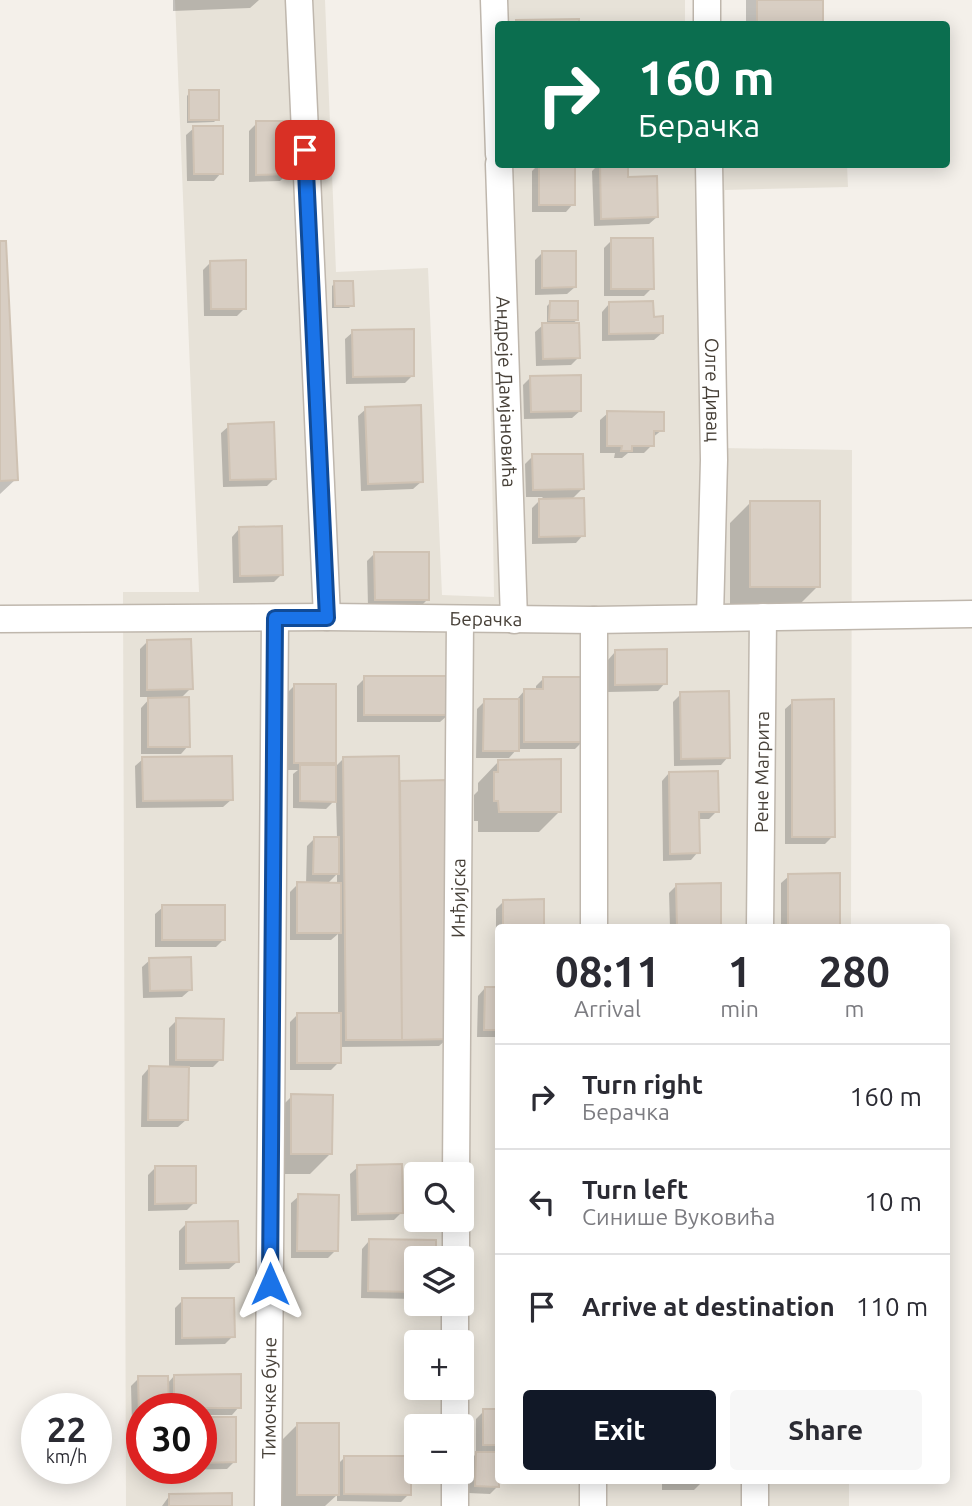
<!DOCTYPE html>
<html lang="en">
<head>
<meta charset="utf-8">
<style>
  body { margin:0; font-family:Ubuntu,sans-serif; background:#f7f7f7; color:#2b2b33; height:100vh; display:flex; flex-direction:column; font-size:26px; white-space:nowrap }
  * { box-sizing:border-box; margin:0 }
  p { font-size:23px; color:#7c7c81 }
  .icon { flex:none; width:38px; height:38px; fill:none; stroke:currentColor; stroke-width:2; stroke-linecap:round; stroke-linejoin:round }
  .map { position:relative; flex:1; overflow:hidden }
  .side { position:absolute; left:495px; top:924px; width:455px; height:560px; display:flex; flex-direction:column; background:#fff; border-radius:7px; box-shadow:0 4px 18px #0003 }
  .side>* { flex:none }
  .guide { position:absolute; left:495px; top:21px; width:455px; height:147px; border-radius:7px; box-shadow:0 4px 18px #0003; background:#0b6e4f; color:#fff; overflow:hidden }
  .controls { position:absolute; left:404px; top:1162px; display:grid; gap:14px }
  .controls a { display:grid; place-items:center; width:70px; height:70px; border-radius:7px; background:#fff; box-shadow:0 4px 18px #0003; font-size:35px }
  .speed { position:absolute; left:21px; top:1393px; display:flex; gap:14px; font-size:35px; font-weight:700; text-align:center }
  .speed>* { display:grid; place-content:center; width:91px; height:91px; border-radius:50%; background:#fff; box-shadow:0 4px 18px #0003; line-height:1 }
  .speed small { font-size:18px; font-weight:400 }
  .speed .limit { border:10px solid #d22; background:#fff; color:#111 }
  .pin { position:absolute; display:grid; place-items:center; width:60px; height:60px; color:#fff; margin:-30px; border-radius:14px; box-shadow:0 4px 10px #0006 }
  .me { position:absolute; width:77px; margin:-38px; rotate:0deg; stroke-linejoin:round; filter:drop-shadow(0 0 5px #0008) }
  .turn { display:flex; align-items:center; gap:24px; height:147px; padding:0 28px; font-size:32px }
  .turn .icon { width:91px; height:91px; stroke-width:2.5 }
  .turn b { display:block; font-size:49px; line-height:60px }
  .eta { display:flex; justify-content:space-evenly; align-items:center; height:119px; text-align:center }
  .eta b { font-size:42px; font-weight:700; line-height:49px }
  .button { display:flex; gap:14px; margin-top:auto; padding:14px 28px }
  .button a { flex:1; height:80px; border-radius:7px; background:#111827; color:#fff; font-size:28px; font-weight:700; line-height:80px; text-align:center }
  .button a+a { background:#f7f7f7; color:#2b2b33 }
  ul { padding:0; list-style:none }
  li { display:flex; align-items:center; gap:21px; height:105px; padding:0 28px; border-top:2px solid #e1e1e2 }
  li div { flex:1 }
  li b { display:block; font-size:26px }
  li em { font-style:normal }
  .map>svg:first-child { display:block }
  .residential { fill:#e7e2d8; fill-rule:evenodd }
  .shadow { fill:#0003; fill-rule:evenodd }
  .building { fill:#d8cec3; stroke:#cfc2b3; stroke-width:2 }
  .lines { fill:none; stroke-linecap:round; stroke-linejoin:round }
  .minor-casing { stroke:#bfb7ad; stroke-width:29 }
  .minor { stroke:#fff; stroke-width:26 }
  .route-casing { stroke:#114b97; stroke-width:18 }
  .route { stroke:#1a73e8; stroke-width:12 }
  .labels { text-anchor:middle; stroke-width:6; stroke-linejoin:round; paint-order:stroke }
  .street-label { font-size:19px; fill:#474038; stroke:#fff }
</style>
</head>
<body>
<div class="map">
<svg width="972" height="1506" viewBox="0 0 972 1506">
  <rect width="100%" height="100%" fill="#f4f0ea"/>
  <path class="residential" d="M175 0H325L336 272 428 268 442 595 494 597 485 0H685V24H499V164L847 165 848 187 725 190 722 448 852 450 851 927 499 928V1480L849 1481V1506H126L123 592H199ZM416 1174H462V1220H416ZM416 1258H462V1304H416ZM416 1342H462V1388H416ZM142 1409H201V1468H142ZM416 1426H462V1472H416Z"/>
  <path class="shadow" d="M173 0H259L250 8 173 11Z
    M746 0H821V24H746Z
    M577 20V24H514L517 22Z
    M190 92 217 119 214 122 187 123V96Z
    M257 123 287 174 280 181 249 182V131Z
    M194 128 221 173 214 181H187L186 135Z
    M539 164H573V204L566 212H532V171Z
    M599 164H626V179L657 217 649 224 594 226 592 171Z
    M612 240 652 288 644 296H604V248Z
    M0 243 16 479 0 494Z
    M542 253 575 287 567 294 535 295V260Z
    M211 262 245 308 237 316H204L203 270Z
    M335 283 352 305 349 308H332V286Z
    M550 303 577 320 572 324 578 358 571 365 536 366 535 332 543 325H547V306Z
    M609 304 662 333 654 340 602 341V312Z
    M353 332 413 375 405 383 346 384 345 339Z
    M531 377 580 411 572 418 524 419 523 385Z
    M366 409 421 482 413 489 361 491 358 416Z
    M608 413 662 430 652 438V445L644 453H628L622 458H614L615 453H600V420Z
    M229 426 275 478 267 486 223 487 221 433Z
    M533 456 582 489 571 500 583 535 576 543 532 544V508L543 497H526L525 464Z
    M751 502 818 586 797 607H730V523Z
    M239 529 282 574 274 582 233 583 232 537Z
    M375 553 428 599 420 607H368L367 561Z
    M147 642 191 688 180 699 188 746 181 754H141V708L151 697H140V649Z
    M615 652 665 683 658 691 608 692V660Z
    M365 678 448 715 440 722H357V686Z
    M544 678 583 741 575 749H517L509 758H476L477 709 485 701H517L518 698 525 690H536V686Z
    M295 685 334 763 329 767H335L344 758 398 783 445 782 447 1039 439 1046 339 1047V1062L331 1070H290V1022L297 1015 338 1014V934L331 940H290V892L298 884H306L307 846 314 839 337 838 336 799 326 809 293 808V774L298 770H287V693ZM337 874V884H327Z
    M681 694 728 757 721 765 674 766 673 702Z
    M793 702 833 836 825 844H785V709Z
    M143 759 231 800 223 807 136 808 135 766Z
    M498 762 560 811 539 832H478V821H474V795L478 791V783Z
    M669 773 717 811 709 819H698V852L691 860 663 861 662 781Z
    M789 876 838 928H781V883Z
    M677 885 719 928H670L669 893Z
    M504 901 542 928H499V958H496V909Z
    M163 907 223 940 216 947H155V914Z
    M150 960 190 990 182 997 143 998 142 967Z
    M485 988H499V1037H477L478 996Z
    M177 1020 221 1059 213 1067H187L186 1120 178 1127H141L142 1076 149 1068H169V1028Z
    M292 1096 331 1153 310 1174H271V1117Z
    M358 1167 402 1212 394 1220 351 1221 350 1174Z
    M155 1168 195 1202 187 1210 148 1211V1175Z
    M299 1196 336 1250 328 1258H291V1203Z
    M186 1224 237 1262 229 1269 179 1270V1231Z
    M499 1231V1283H497V1233Z
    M369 1241 434 1242V1258H416V1299L361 1298 362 1249Z
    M183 1300 233 1336 225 1344 175 1345V1308Z
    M174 1376 239 1407 232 1415H201V1409H142V1425H132L131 1386 139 1378 167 1384Z
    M484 1411H499L498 1486 490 1494 468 1493 469 1461 476 1454V1419Z
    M201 1419 235 1461 227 1469 172 1470 201 1468Z
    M297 1425 337 1465 345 1457 409 1494 401 1502 337 1501V1495L325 1506H277L276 1446Z
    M662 1480H702V1482L694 1490H662Z
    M170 1495 231 1506H162Z"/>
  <path class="building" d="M757 0H823V24H757Z
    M579 19V24H516V20Z
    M189 90H219V120H189Z
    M256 121H289V174L256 175Z
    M193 126H223V174H194Z
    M539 164H575V205H539Z
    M600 164H628V177L657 176 658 217 601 219Z
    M611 238H653L654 289H611Z
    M0 241H6L18 480 0 481Z
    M542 251H576V287L542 288Z
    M246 260V309H211L210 261Z
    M334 281H353L354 306H335Z
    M550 301H578V320H549Z
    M653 301 654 317 663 316V333L609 334V302Z
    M542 323H579L580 358 543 359Z
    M414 329V376L353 377 352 330Z
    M581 375V411L531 412 530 376Z
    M421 405 423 482 368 484 365 407Z
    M607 411 664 412V431H654V446H632V451H621L622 446H607Z
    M274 422 276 479 230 480 228 424Z
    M532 454H583L584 489 533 490Z
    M584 498 585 536 539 537V499Z
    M750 501H820V587H750Z
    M282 526 283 575 240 576 239 527Z
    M374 552H429V600H375Z
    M191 639 193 689 147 690V640Z
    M667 649V684L615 685V650Z
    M364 676H449V715H364Z
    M543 677H585V742H524V689H543Z
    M294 684H336V763H294Z
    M729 691 730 758 681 759 680 692Z
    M189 697 190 747H148V698Z
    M484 699H519V751H483Z
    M834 699 835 837H792V700Z
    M232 756 233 800 143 801 142 757Z
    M399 756 402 1040H346L343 757Z
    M561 759V812H499L498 801H494V772H498V760Z
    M300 765H336V802L300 801Z
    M718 771 719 812H699L700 853 670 854 669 772Z
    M447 780 449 1039 402 1040 400 781Z
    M314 837H339V874H313Z
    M840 873V928H788V874Z
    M297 882 341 883V933H297Z
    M721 883V928H677L676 884Z
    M544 899V928H503V900Z
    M162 905H225V940H162Z
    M191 957 192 990 150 991 149 958Z
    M485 987H499V1030H484Z
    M297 1013H341V1063H297Z
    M176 1018 224 1019 223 1060H176Z
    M149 1066 189 1067 188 1120H148Z
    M291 1094 333 1095 332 1154H291Z
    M402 1164 403 1213 358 1214 357 1165Z
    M155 1166H196V1203L155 1204Z
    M298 1194 339 1195 338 1251H297Z
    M238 1221 239 1262 186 1263V1222Z
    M369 1239 436 1240V1258H416V1292L368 1291Z
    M182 1298H234L235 1337 182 1338Z
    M241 1374V1408H174V1375Z
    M138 1376H168L169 1409H142V1418H139Z
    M483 1409H499V1445H483Z
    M201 1417H236V1462L201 1463Z
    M297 1423H339V1495H297Z
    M476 1452H499V1487L475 1486Z
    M344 1456H411V1495L344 1494Z
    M232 1493V1506H169V1494Z"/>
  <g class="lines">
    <g class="minor-casing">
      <g id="minor">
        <path d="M299 0 327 617"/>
        <path d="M494 0 499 154"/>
        <path d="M707 0V24"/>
        <path id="s1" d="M499 164 514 620"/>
        <path id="s2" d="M709 164 714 460 710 617"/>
        <path id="s3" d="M0 619 327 617 594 620 972 614"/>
        <path d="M594 928V620"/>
        <path id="s4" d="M760 928 763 617"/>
        <path id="s5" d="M456 1174 460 619"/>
        <path d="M456 1258V1220"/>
        <path d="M455 1342V1304"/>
        <path d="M455 1426V1388"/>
        <path d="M455 1472V1506"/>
        <path d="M755 1480V1506"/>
        <path id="s6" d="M268 1506 275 618"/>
        <path d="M593 1506V1480"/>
      </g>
    </g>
    <use href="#minor" class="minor"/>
  </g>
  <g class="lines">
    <g class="route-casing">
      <path id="route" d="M270 1284 275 618H327L305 150"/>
    </g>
    <use href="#route" class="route"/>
  </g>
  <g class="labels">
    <g class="street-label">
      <text dy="7" stroke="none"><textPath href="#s2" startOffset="226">Олге Дивац</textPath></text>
      <text dy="7" stroke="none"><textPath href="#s1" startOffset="228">Андреје Дамјановића</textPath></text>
      <text dy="7" stroke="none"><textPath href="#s3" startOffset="486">Берачка</textPath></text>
      <text dy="7" stroke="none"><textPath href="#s4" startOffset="156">Рене Магрита</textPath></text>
      <text dy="7" stroke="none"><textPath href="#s5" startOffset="276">Инђијска</textPath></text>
      <text dy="7" stroke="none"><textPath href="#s6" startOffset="108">Тимочке буне</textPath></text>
    </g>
  </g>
</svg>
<div class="controls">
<a><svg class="icon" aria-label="search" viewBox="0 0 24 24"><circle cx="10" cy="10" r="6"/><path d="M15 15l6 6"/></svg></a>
<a><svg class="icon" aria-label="layers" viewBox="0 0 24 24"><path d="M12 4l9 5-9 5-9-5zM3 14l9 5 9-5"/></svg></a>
<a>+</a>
<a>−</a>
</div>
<div class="speed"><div>22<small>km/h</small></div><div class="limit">30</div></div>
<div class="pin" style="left:305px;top:150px;background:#d93025"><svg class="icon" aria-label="arrive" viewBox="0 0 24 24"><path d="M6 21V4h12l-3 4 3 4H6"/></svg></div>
<svg class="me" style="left:270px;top:1284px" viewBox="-20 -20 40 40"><path d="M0-17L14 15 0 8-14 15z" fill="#1a73e8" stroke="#fff" stroke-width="4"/></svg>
<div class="guide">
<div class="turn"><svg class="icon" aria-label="right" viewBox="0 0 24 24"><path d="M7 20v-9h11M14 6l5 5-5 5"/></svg><div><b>160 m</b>Берачка</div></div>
</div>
<section class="side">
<div class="eta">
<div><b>08:11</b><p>Arrival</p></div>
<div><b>1</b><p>min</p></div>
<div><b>280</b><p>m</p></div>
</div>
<ul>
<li><svg class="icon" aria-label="right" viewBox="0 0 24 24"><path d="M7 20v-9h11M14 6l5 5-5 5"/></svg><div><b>Turn right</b><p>Берачка</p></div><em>160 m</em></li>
<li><svg class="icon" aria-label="left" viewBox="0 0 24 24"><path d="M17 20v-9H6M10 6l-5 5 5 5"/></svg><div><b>Turn left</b><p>Синише Вуковића</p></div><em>10 m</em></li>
<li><svg class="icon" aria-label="arrive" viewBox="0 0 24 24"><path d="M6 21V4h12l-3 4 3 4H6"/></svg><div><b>Arrive at destination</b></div><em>110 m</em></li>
</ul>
<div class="button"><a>Exit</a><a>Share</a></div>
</section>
</div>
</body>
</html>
